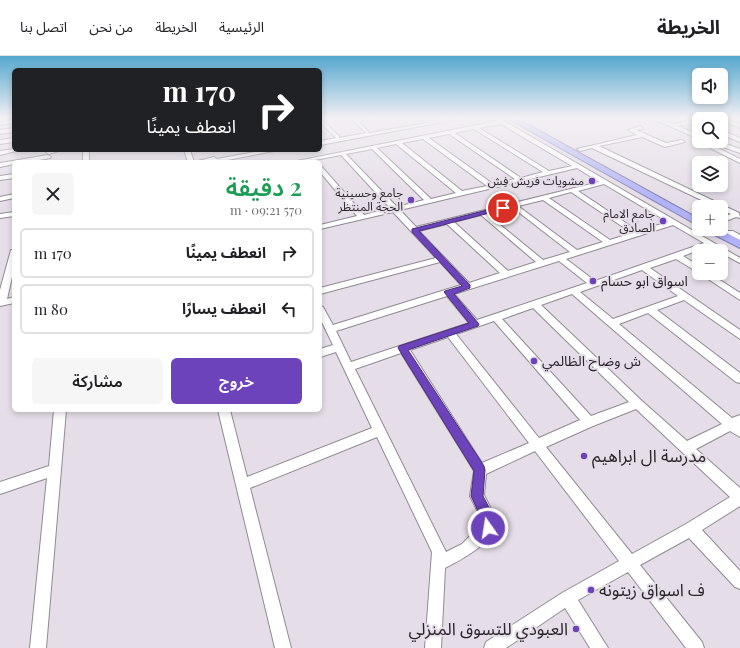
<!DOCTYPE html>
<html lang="ar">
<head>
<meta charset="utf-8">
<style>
  body { margin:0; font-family:"Playfair Display","Noto Sans Arabic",serif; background:#f6f6f6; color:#202124; direction:rtl; height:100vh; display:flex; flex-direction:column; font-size:15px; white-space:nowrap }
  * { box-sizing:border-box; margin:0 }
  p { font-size:13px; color:#757577 }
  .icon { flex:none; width:22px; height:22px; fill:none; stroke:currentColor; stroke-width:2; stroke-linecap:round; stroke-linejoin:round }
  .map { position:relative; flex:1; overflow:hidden; direction:ltr }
  .panel { position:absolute; left:12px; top:104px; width:310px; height:252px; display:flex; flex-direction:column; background:#fff; border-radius:6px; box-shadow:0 2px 6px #0003; direction:rtl }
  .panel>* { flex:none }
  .top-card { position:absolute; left:12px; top:12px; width:310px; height:84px; border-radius:6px; box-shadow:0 2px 6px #0003; direction:rtl; background:#202124; color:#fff; overflow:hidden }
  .tools { position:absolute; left:692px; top:12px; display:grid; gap:8px }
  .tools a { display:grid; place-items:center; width:36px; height:36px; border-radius:6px; background:#fff; box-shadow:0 2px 6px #0003; font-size:20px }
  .pin { position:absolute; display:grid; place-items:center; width:34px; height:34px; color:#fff; margin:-17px; border:2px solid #fff; border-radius:50%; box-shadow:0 1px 4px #0007 }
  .me { position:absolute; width:44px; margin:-22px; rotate:347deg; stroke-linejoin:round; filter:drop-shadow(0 0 3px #0008) }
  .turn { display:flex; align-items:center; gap:14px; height:84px; padding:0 20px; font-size:18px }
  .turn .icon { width:52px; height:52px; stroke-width:2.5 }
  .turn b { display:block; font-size:28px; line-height:34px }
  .round { display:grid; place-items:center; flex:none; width:42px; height:42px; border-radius:6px; background:#f6f6f6 }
  .overview { display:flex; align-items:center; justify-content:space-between; height:68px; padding:0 20px }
  h1 { font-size:24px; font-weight:600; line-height:30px; color:#1e9e55 }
  .primary-button { display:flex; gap:8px; margin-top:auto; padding:8px 20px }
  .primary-button a { flex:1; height:46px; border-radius:6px; background:#6d43bb; color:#fff; font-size:16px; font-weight:600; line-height:46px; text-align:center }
  .primary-button a+a { background:#f6f6f6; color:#202124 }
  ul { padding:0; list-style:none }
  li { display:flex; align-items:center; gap:12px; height:50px; margin:0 8px 6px; padding:0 12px; border:2px solid #e0e0e0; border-radius:6px }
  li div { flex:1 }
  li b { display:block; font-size:15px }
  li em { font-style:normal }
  header { display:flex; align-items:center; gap:24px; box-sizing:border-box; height:56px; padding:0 20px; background:#fff; border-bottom:1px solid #e0e0e0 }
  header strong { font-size:19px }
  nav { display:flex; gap:22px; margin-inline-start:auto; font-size:14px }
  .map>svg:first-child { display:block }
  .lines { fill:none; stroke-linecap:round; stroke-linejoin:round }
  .minor-casing { stroke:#918a93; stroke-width:2 }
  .highway-casing { stroke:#8181af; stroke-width:2 }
  .minor { fill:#fff; fill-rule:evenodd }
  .highway { fill:#b1b2f7; fill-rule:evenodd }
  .route { fill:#6d43bb; stroke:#472c7a }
  .poi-dot { fill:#6d43bb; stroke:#e5dde7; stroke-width:1.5 }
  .labels { text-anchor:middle; stroke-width:4; stroke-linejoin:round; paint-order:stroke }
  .far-poi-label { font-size:12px; fill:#29262a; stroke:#e5dde7; text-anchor:end }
  .poi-label { font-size:14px; fill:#29262a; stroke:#e5dde7; text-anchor:start }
  .near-poi-label { font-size:17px; fill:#29262a; stroke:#e5dde7; text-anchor:start }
</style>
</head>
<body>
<header>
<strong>الخريطة</strong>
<nav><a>الرئيسية</a><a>الخريطة</a><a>من نحن</a><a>اتصل بنا</a></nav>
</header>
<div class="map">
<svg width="740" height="592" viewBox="0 0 740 592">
  <rect width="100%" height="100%" fill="#e5dde7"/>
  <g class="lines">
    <g class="minor-casing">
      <path id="minor" d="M320 62 339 80V82L366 77 351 62H374L372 63 359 65 369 77 456 62H464L320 89V85L336 82 320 66Z
        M493 62H498L504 65 740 202V207L721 197V195H717L709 190 683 200 699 210V217L676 203 650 212 740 274V283L684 244 657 254 740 317V327L736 326 648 257 619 268 732 362 740 359V381L730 375 696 393 740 432V450L702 474 740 515V533L735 531 689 482 640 509 702 586 704 592H686L628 516 578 544 608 592H590L565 552 506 592H484L486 586 562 537 619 505 535 395 486 418 484 439 497 465C490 489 466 501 445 512L441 592H425L432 496 377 381 250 432 291 592H275L218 354H230L247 421 372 372 336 296 320 301V293L333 289 320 262V250L323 251 333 269 461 229 440 206 320 238V232L436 202 393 156 320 173V169L357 160 320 116V110L322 111 364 159 390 152 341 99 304 106H292L497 65ZM501 68 572 110 549 115 479 72ZM474 73 543 116 521 122 455 77ZM449 78 515 123 493 128 429 82ZM423 83 487 130 462 135 402 87ZM396 88 456 137 431 143 377 92ZM372 93 424 144 397 151 346 98ZM577 112 599 126 416 171 400 154ZM604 128 668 166 638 175 578 135ZM571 136 632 177 610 184 549 142ZM543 144 603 186 577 194 518 150ZM512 151 570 196 543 204 487 158ZM481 159 536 206 508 215 454 166ZM447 168 500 217 469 227 419 175ZM673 169 704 187 595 225 566 203ZM559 205 587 227 477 264 454 238ZM642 214 678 240 613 263 580 236ZM572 238 722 368 687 385 642 345 541 249ZM447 240 469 267 351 306 336 275ZM533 252 629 346 591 360 502 263ZM494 265 580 364 539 382 456 278ZM448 281 529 387 482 407 410 294ZM401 297 474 415 470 440 483 466 482 468 462 488 446 496 355 313ZM636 353 730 441 686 468 632 498 546 391 593 370Z
        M651 62H656L673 68 699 63V67L678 70 699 79V83Z
        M717 62H722L740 68V72Z
        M14 63V67L0 69V65Z
        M640 70 643 72 642 73 636 74 666 87 682 84 685 86 665 91 642 81 599 90 739 157 740 162 736 161 721 167V162L731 158 721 154V151H716L592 92 580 95 577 93 637 79 628 74Z
        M14 72V76L0 78V74Z
        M721 74 740 82V86L721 78Z
        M14 82V86L0 88V84Z
        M704 85H718L740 93V97L715 88H710L740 103V107L704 89Z
        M14 93 20 94 0 99V95Z
        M50 94H62L49 98 46 96Z
        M83 94H89V106H83Z
        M184 94H190L194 106H188Z
        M266 94H279L217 106H194L214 101 217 103Z
        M48 99 51 101 50 102 28 106H14V108L0 111V107Z
        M14 118V122L0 124V120Z
        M14 138V142L0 145V141Z
        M14 156V160L0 162V158Z
        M727 175H733L740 179V184L727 179Z
        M11 194H14V212L7 243 14 241V247L0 250V234Z
        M699 217H709L740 237V244Z
        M54 354H66L46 592H30L47 422 0 438V426L49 410Z"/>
    </g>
    <g class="highway-casing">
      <path id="highway" d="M507 62H516L699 163V170Z
        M705 173H719L740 184V192L707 175Z"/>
    </g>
    <use href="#minor" class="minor"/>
    <use href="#highway" class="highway"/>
  </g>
  <linearGradient id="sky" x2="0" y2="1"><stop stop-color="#55a7ce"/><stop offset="0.43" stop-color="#f3f0f4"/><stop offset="1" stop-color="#f3f0f4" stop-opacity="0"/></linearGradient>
  <rect width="740" height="144" fill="url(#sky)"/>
  <path class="route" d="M503 150 506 152 505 153 419 175 470 229V232L454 238 479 268 478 270 408 294 484 410 485 414 483 440 496 465 493 477 488 478 484 477 482 472 483 466 471 440 474 415 398 292 399 290 469 267 444 236 445 235 462 230 412 176V173Z"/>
  <g class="poi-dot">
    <circle cx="592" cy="125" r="4"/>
    <circle cx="411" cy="144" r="4"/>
    <circle cx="663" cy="165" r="4"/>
    <circle cx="593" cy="225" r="4"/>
    <circle cx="534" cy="305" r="4"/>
    <circle cx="584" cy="400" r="4"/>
    <circle cx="591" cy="534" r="4"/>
    <circle cx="576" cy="573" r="4"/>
  </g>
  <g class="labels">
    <g class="far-poi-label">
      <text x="584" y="129">مشويات فريش فِش</text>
      <text x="403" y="141">جامع وحسينية<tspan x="403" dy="14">الحجة المنتظر</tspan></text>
      <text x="655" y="162">جامع الامام<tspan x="655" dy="14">الصادق</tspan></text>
    </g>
    <g class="poi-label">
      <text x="601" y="230">اسواق ابو حسام</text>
      <text x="542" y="310">ش وضاح الظالمي</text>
    </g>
    <g class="near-poi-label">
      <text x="592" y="406">مدرسة ال ابراهيم</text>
      <text x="599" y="540">ف اسواق زيتونه</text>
      <text x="568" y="579" text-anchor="end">العبودي للتسوق المنزلي</text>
    </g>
  </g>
</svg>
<div class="tools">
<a><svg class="icon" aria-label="sound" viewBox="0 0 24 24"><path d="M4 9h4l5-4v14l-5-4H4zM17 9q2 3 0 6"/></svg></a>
<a><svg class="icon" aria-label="search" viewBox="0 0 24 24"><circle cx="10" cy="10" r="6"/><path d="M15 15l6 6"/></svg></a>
<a><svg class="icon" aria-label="layers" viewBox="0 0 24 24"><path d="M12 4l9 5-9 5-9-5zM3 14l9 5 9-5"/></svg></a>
<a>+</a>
<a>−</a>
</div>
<div class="pin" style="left:503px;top:152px;background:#d93025"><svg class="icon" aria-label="arrive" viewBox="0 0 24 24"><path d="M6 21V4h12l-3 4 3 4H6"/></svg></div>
<svg class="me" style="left:488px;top:472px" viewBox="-20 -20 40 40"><circle r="17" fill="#6d43bb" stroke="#fff" stroke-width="3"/><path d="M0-11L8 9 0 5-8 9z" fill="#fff"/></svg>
<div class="top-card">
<div class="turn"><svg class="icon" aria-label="right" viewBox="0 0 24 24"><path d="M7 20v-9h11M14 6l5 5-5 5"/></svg><div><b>170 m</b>انعطف يمينًا</div></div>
</div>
<section class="panel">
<div class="overview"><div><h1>2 دقيقة</h1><p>570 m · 09:21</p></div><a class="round"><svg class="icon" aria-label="close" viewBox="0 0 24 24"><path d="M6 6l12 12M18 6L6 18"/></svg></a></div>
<ul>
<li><svg class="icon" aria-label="right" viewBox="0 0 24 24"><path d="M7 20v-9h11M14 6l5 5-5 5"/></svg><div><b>انعطف يمينًا</b></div><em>170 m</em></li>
<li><svg class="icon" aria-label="left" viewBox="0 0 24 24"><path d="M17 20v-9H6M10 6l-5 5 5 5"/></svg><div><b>انعطف يسارًا</b></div><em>80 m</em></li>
</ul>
<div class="primary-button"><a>خروج</a><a>مشاركة</a></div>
</section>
</div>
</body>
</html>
